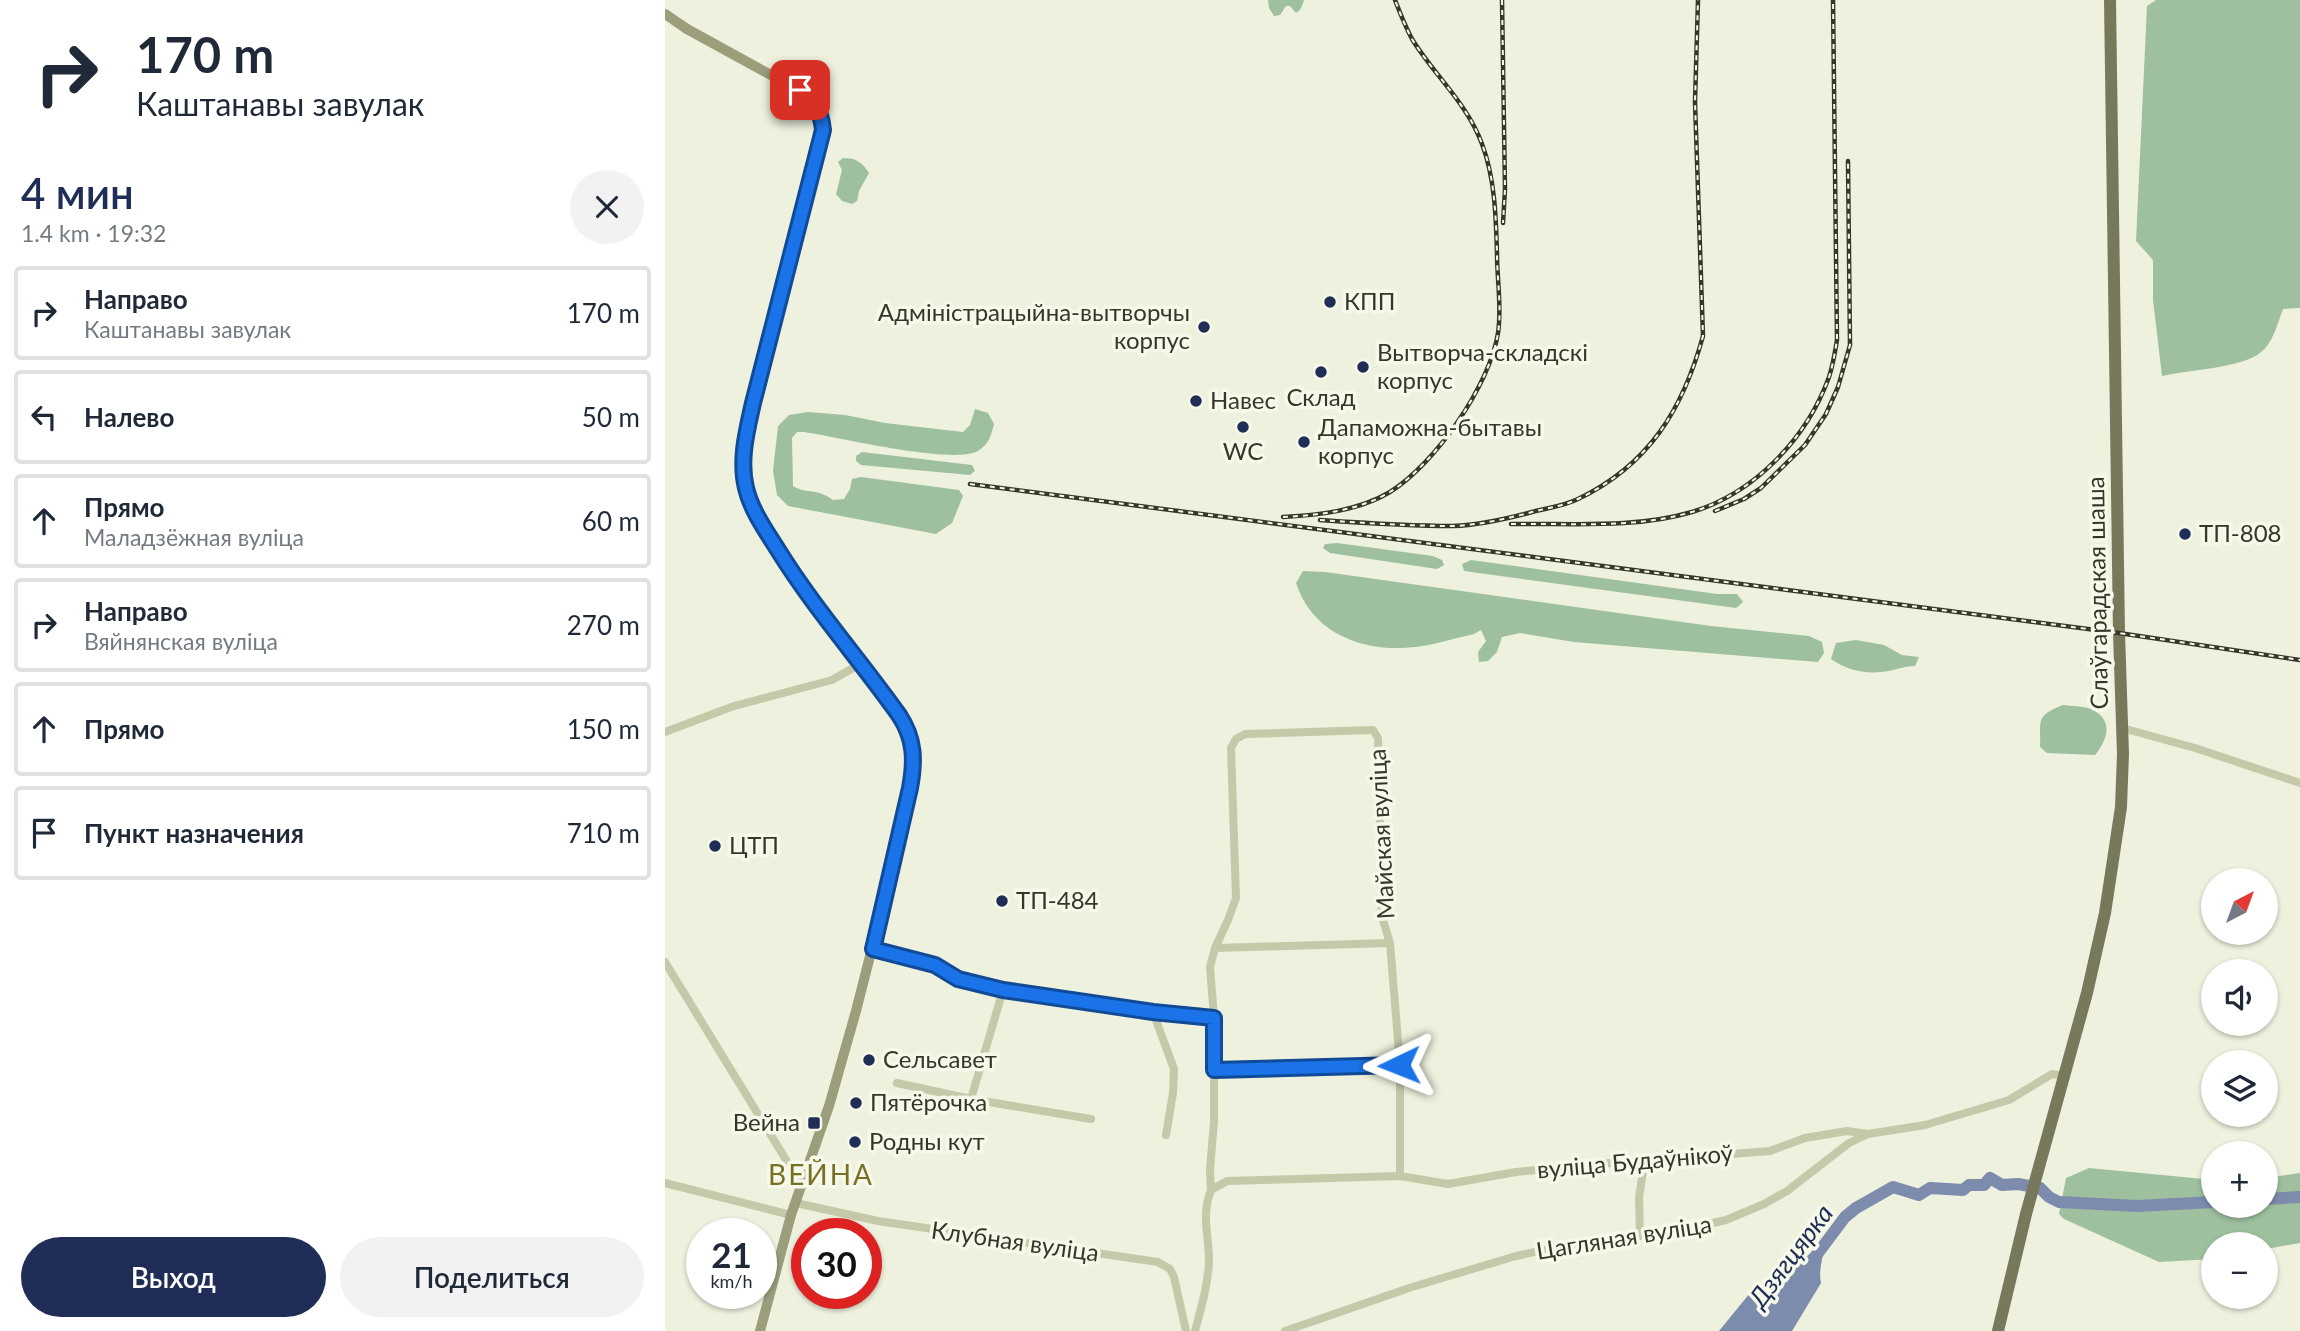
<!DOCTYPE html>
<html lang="ru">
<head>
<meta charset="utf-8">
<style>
  body { margin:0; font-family:Lato,sans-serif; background:#f2f2f3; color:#1f2937; height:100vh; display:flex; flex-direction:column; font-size:26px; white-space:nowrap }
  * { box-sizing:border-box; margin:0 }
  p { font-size:23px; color:#747a83 }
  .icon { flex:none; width:38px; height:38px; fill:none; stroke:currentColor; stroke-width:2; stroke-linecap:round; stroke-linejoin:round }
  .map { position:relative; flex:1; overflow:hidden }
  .panel { display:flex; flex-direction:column; background:#fff; width:665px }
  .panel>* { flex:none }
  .banner { background:#fff; color:#1f2937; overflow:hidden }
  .needle { width:46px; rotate:41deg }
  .controls { position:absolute; left:1536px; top:868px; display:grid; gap:14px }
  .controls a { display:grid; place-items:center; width:77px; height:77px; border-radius:50%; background:#fff; box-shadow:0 2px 5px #0004; font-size:35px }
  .speed { position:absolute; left:21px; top:1218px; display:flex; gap:14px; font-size:35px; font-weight:700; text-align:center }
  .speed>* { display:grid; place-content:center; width:91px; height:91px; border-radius:50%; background:#fff; box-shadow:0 2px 5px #0004; line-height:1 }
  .speed small { font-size:18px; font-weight:400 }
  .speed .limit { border:10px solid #d22; background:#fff; color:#111 }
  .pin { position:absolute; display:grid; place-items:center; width:60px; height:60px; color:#fff; margin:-30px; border-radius:14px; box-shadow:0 4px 10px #0006 }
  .me { position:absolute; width:77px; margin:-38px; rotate:268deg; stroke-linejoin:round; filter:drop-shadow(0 0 5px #0008) }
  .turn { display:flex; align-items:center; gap:24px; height:147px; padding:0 21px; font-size:32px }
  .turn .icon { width:91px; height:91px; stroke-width:2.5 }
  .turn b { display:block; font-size:49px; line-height:60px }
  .round { display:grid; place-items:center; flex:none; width:74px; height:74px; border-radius:37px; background:#f2f2f3 }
  .headline { display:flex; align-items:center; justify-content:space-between; height:119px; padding:0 21px }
  h1 { font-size:42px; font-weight:600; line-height:52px; color:#202e57 }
  .primary-button { display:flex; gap:14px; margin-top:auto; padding:14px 21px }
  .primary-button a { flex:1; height:80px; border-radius:42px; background:#202e57; color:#fff; font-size:28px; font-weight:600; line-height:80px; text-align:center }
  .primary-button a+a { background:#f2f2f3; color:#1f2937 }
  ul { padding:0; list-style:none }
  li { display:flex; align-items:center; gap:21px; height:94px; margin:0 14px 10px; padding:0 7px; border:4px solid #e0e1e3; border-radius:7px }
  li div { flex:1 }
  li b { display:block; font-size:26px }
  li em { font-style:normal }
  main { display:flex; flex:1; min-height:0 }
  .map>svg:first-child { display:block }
  .green { fill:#9ec09e }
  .water { fill:#7d8bad }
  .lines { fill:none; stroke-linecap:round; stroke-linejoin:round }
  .river { stroke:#7d8bad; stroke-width:12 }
  .street { stroke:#c5c9aa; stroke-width:8 }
  .secondary { stroke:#9c9d7b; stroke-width:10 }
  .primary { stroke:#78785b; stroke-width:12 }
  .rail-casing { stroke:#373729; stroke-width:4.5 }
  .rail { stroke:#f6f9ea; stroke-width:2; stroke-dasharray:5; stroke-linecap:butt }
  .route-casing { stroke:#114b97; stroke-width:18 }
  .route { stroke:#1a73e8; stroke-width:12 }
  .poi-dot { fill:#202e57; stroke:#f6f9ea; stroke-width:2.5 }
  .labels { text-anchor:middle; stroke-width:7; stroke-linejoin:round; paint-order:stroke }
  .poi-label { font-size:24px; fill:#373729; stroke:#f6f9ea; text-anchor:start }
  .street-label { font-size:24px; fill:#373729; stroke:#f6f9ea }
  .water-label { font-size:26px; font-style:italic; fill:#202e57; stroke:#f6f9ea }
  .quarter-label { font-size:28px; letter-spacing:2px; fill:#787023; stroke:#f6f9ea }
</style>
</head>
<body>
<main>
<section class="panel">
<div class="banner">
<div class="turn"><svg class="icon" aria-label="right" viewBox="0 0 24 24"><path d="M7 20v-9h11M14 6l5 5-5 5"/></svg><div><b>170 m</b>Каштанавы завулак</div></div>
</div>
<div class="headline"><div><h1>4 мин</h1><p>1.4 km · 19:32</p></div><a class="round"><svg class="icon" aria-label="close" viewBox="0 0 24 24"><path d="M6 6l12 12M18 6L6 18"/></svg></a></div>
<ul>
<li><svg class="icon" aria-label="right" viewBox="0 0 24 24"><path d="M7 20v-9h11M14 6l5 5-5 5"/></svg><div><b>Направо</b><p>Каштанавы завулак</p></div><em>170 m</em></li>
<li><svg class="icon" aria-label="left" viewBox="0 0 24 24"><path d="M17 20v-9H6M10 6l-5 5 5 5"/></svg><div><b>Налево</b></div><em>50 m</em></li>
<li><svg class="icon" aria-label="ahead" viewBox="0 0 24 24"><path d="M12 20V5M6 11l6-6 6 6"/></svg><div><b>Прямо</b><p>Маладзёжная вуліца</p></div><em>60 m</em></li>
<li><svg class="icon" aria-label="right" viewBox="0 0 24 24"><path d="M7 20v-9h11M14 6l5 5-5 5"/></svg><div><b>Направо</b><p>Вяйнянская вуліца</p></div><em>270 m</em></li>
<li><svg class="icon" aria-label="ahead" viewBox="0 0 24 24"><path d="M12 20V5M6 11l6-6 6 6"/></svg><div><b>Прямо</b></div><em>150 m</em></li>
<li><svg class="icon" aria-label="arrive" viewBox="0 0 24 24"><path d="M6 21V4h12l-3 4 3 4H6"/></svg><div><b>Пункт назначения</b></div><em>710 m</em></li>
</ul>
<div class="primary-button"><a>Выход</a><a>Поделиться</a></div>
</section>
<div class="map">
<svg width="1635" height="1331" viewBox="0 0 1635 1331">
  <rect width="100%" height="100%" fill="#edf1dd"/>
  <path class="green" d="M603 0H638L639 1 635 10 631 13 625 6H621L615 15 609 16 604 8Z
    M1491 0H1635V308L1618 309C1612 325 1608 343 1595 353 1576 368 1522 370 1497 376L1488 300V260L1471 241 1482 6Z
    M178 158C191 158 197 162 204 173L194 191 192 201 187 204 177 201 171 194 177 170 173 162Z
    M310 409 323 413 329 424C326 436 324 444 313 451 286 465 174 437 139 432H132L127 438 128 486C143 495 150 487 168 500L179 499 185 489 187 479 196 477 294 490 298 496 287 523 271 534 123 506 112 495 108 471 113 426 124 415 143 412 180 415 220 423 298 432 305 425Z
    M197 452 307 465 310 471 305 475 196 465 191 461V456Z
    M672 543 768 556 777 560 779 565 772 569 665 553 658 548 660 544Z
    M806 560 1052 594H1072L1078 602 1071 608 799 571 797 564Z
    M638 571 660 572 1046 626 1144 636 1157 642 1159 653 1153 662 909 642 855 633 837 637 832 652 823 661 814 662 813 652 821 641 816 630 809 634C790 638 770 645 750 647 700 653 648 635 631 583Z
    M1191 640 1219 645 1237 655 1254 657 1250 666C1238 666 1228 671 1216 672 1198 674 1180 669 1166 659L1171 643Z
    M1398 705C1406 706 1418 706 1426 709 1449 720 1443 739 1430 755L1382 753 1375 747C1376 720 1370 716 1398 705Z
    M1424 1168 1549 1180V1206H1601V1178L1635 1173V1243L1601 1249V1244H1549V1259L1494 1262 1399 1219 1394 1214 1401 1178Z"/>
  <path class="water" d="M1159 1242C1159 1258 1153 1268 1156 1283L1127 1331H1054L1085 1293 1107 1285Z"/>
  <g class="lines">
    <path class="river" d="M1601 1199 1635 1197
      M1150 1257 1180 1217 1191 1208 1228 1187 1254 1195 1265 1188 1298 1190 1304 1185H1319L1325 1178 1337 1185 1353 1184 1375 1188 1384 1197 1394 1202 1472 1206 1549 1202"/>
    <path class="street" d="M1457 728 1530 748 1635 783
      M0 732 69 706 167 680 195 664
      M550 948 725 943
      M208 949 270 965 293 979 338 990 488 1012 509 1069 508 1093 501 1135
      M0 962 126 1168 135 1191
      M488 1012 549 1018
      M549 1070 735 1065
      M232 1083 306 1099 426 1119
      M306 1099 338 990
      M0 1183 126 1215
      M546 1190 545 1170 549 1121V1018L545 967 550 948 563 920 571 898 566 748 571 739 580 734 708 730 713 738 717 917 725 943 735 1065V1176
      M131 1203 213 1221 493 1262 505 1269 509 1277 521 1331
      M975 1236 974 1197 980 1159
      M530 1331C536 1308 543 1285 544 1261 544 1235 536 1215 546 1190L562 1181 735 1176 783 1184 851 1172 920 1165 1105 1151 1140 1138 1182 1131 1203 1134
      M620 1331 747 1287 851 1256 911 1243 1010 1232 1061 1220 1099 1204 1122 1191 1184 1143 1203 1134 1260 1125 1344 1100 1387 1074 1400 1076"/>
    <path class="secondary" d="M0 14 22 29 146 97 153 108 158 130 83 423 79 475 83 495 93 517 147 600 239 722 245 738 249 757 233 846 191 1011 164 1106 126 1215 95 1331"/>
    <path class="primary" d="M1333 1331 1361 1214 1422 993 1440 913 1456 807 1458 754 1454 633 1445 0"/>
    <g class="rail-casing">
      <path id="rail" d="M837 0 840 189 838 223
        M305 484 1454 633 1635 660
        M1050 511 1079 499 1096 488 1140 445 1161 414 1173 387 1185 345 1183 161
        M618 517C654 515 693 511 725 492 770 464 825 385 833 333 837 308 832 280 832 254 831 218 830 178 817 144 802 103 769 75 747 39 740 26 735 13 730 0
        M655 520C699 523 744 526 788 526 814 525 841 519 867 512 882 508 899 506 913 499 984 465 1018 409 1038 336L1030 102 1033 0
        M846 524C906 523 969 529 1027 512 1090 493 1142 438 1164 377 1168 365 1170 352 1172 340L1168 0"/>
    </g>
    <use href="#rail" class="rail"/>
  </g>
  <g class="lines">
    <g class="route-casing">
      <path id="route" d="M135 90C150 100 156 111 158 130L88 403C82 430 74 460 81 488 86 510 101 531 113 550 149 608 195 660 234 715 250 739 250 761 245 788L208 949 270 965 293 979 338 990 488 1012 549 1018V1070L734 1065"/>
    </g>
    <use href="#route" class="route"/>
  </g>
  <g class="poi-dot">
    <circle cx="665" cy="302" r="7"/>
    <circle cx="539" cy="327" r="7"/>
    <circle cx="698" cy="367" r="7"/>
    <circle cx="656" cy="372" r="7"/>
    <circle cx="531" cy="401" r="7"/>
    <circle cx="578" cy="427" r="7"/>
    <circle cx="639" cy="442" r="7"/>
    <circle cx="1520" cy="534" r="7"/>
    <circle cx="50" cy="846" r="7"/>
    <circle cx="337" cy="901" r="7"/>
    <circle cx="204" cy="1060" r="7"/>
    <circle cx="191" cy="1103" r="7"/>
    <rect x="142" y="1116" width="14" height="14" rx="3.5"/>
    <circle cx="190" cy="1142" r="7"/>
  </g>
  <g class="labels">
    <g class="poi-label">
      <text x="679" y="310">КПП</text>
      <text x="525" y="321" text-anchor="end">Адміністрацыйна-вытворчы<tspan x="525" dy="28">корпус</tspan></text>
      <text x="712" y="361">Вытворча-складскі<tspan x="712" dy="28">корпус</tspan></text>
      <text x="656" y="406" text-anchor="middle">Склад</text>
      <text x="545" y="409">Навес</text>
      <text x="653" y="436">Дапаможна-бытавы<tspan x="653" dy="28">корпус</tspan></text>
      <text x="578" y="460" text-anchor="middle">WC</text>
      <text x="1534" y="542">ТП-808</text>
      <text x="64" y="854">ЦТП</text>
      <text x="351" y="909">ТП-484</text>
      <text x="218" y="1068">Сельсавет</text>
      <text x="205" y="1111">Пятёрочка</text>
      <text x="135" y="1131" text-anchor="end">Вейна</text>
      <text x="204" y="1150">Родны кут</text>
    </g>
    <g class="street-label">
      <text transform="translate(1433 593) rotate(-91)" y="8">Слаўгарадская шаша</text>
      <text transform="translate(717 834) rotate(-93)" y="8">Майская вуліца</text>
      <text transform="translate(970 1162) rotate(-5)" y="8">вуліца Будаўнікоў</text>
      <text transform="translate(959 1238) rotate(-9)" y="8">Цагляная вуліца</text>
      <text transform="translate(350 1242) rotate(8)" y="8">Клубная вуліца</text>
    </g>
    <g class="water-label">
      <text transform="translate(1126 1256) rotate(-53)" y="9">Дзягцярка</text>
    </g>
    <g class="quarter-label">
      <text x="156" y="1185">ВЕЙНА</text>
    </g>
  </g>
</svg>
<div class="controls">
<a><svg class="needle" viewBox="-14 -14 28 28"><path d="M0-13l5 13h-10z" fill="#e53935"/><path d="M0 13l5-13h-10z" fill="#747a83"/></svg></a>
<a><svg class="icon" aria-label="sound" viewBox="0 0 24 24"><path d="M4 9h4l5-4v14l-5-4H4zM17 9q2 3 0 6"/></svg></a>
<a><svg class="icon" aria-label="layers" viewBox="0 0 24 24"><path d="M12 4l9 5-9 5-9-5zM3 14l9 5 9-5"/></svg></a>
<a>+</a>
<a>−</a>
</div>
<div class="speed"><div>21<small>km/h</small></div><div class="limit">30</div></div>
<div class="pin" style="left:135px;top:90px;background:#d93025"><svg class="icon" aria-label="arrive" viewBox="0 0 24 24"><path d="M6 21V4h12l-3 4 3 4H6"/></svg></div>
<svg class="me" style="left:734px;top:1065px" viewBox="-20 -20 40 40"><path d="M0-17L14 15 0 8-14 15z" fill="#1a73e8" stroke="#fff" stroke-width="4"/></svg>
</div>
</main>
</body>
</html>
